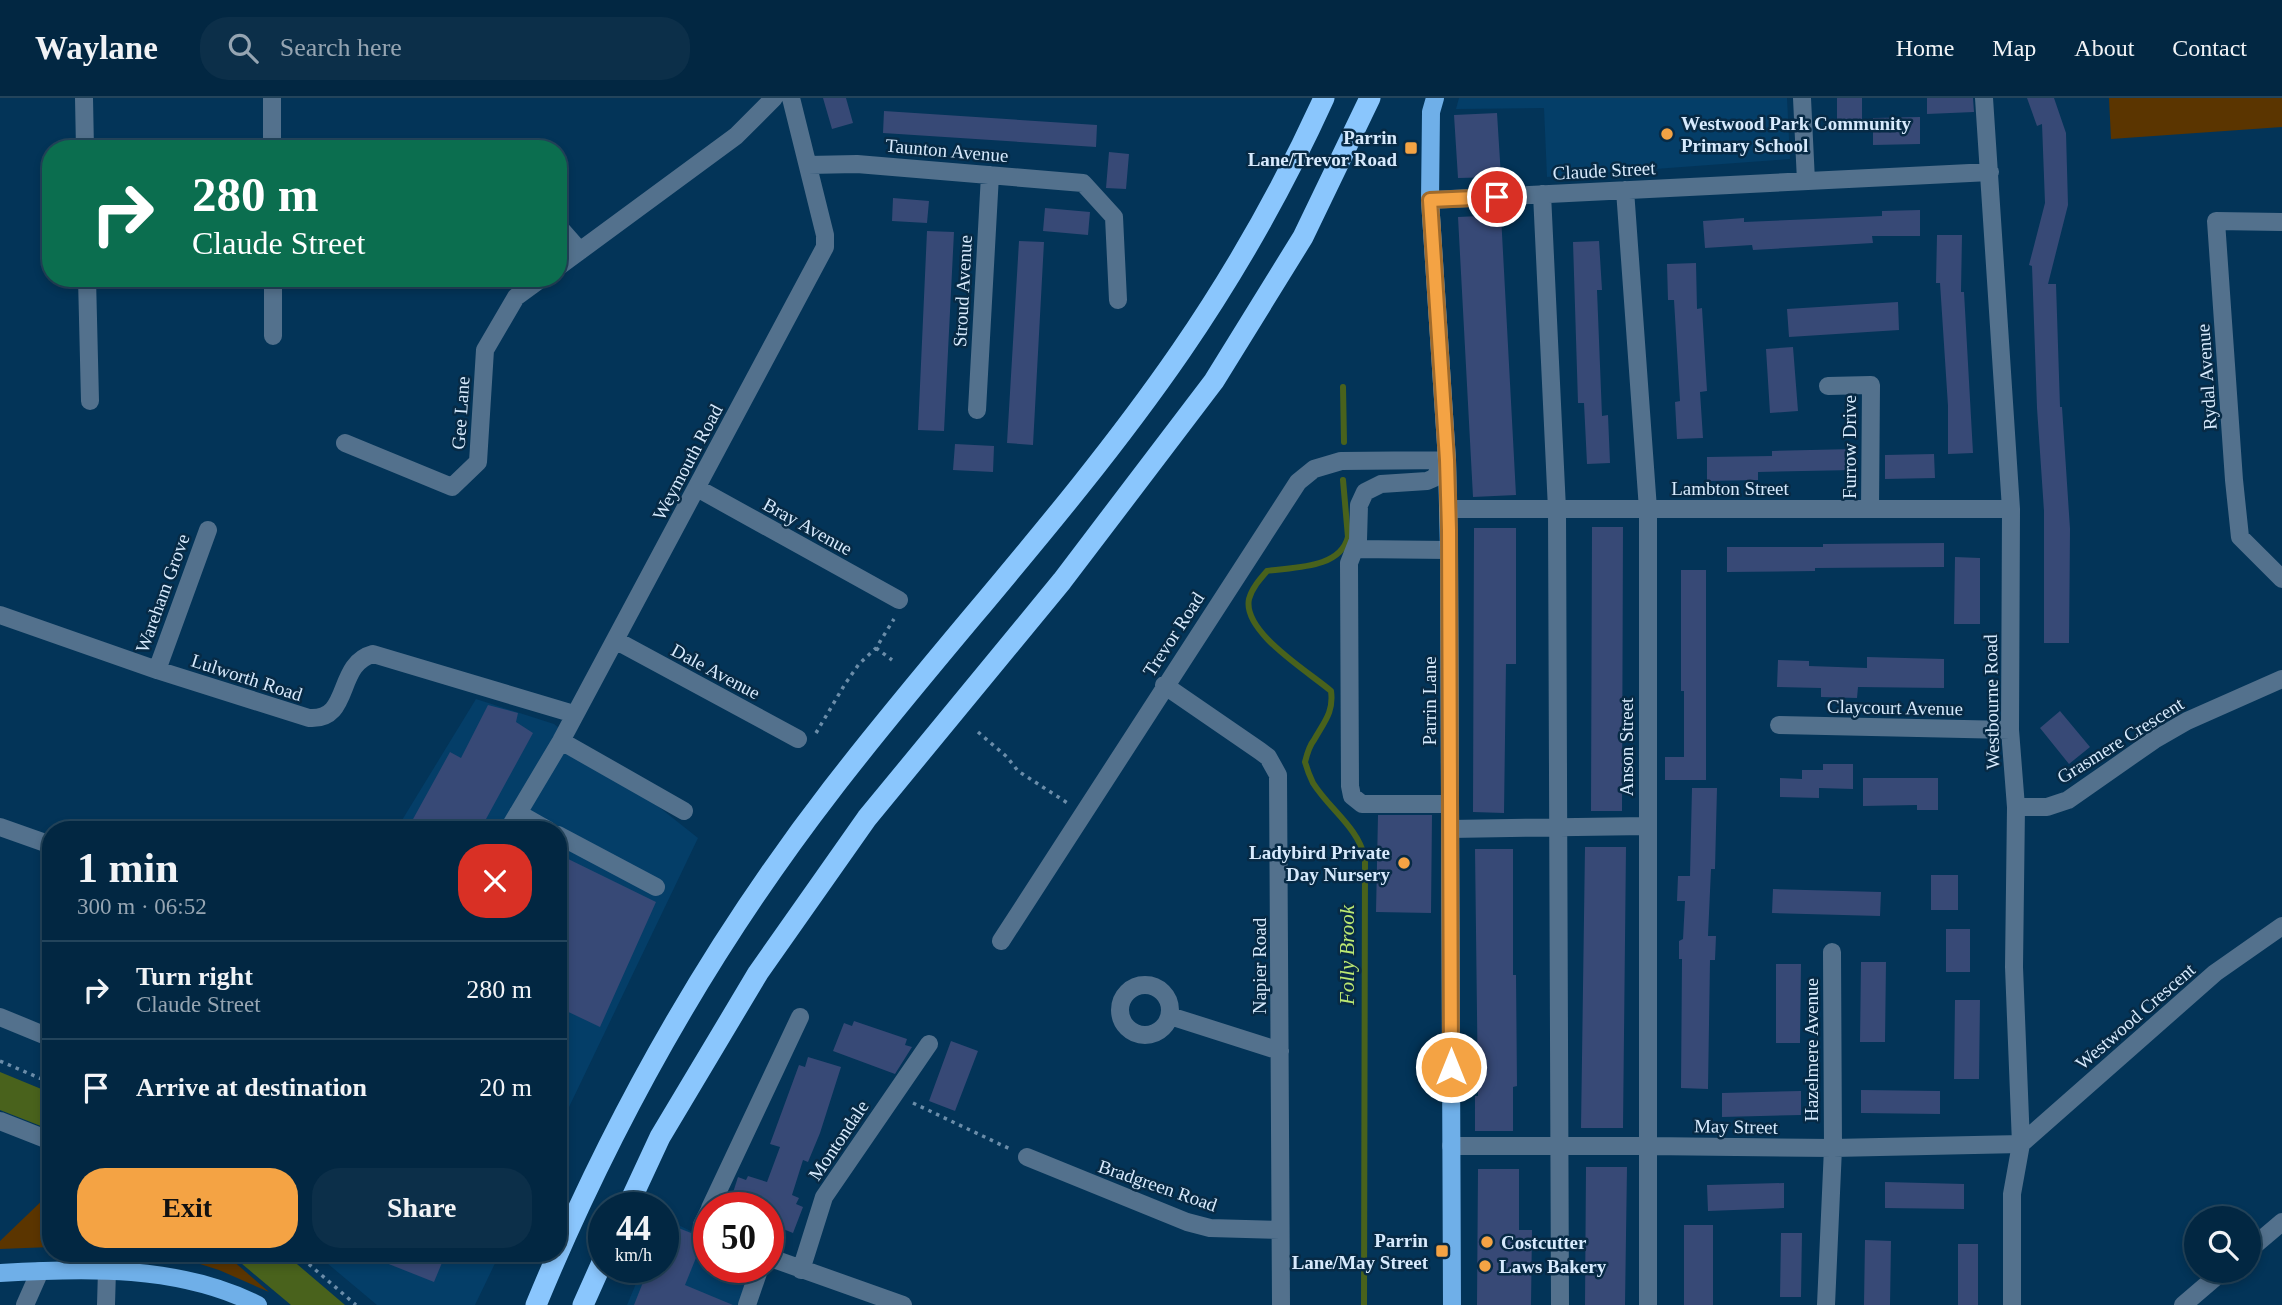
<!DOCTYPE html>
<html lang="en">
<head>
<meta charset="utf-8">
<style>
  body { margin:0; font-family:Georgia,serif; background:#0c2f49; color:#f1f3f6; height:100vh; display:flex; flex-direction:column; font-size:26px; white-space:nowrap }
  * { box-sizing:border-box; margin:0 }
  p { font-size:23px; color:#96a5b2 }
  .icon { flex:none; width:38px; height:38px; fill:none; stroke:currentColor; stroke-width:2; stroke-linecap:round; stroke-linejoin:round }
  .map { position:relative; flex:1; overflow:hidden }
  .details { position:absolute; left:42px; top:723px; width:525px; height:441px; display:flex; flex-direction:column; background:#022742; border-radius:28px; box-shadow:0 4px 10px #0003,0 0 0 2px #23445b }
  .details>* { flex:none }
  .guide { position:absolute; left:42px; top:42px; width:525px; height:147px; border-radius:28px; box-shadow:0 4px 10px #0003,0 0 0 2px #23445b; background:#0b6e4f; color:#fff; overflow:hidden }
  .controls { position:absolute; left:2184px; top:1108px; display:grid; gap:14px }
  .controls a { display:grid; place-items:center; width:77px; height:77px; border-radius:50%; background:#022742; box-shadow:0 4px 10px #0003,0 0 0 2px #23445b; font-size:35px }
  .speed { position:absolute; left:588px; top:1094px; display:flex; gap:14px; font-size:35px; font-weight:700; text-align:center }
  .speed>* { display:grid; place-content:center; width:91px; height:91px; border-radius:50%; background:#022742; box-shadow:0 4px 10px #0003,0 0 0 2px #23445b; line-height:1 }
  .speed small { font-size:18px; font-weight:400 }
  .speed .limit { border:10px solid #d22; background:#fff; color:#111 }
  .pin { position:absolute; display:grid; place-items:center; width:60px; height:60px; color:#fff; margin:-30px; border:4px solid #fff; border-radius:50%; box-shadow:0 2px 7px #0007 }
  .me { position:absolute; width:77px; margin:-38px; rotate:0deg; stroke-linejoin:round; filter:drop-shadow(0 0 5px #0008) }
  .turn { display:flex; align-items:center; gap:24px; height:147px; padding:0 35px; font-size:32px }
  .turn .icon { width:91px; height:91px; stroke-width:2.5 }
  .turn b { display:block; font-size:49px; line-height:60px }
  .round { display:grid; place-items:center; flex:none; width:74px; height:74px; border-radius:28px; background:#0c2f49 }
  .headline { display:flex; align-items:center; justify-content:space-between; height:119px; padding:0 35px }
  h1 { font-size:42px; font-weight:700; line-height:52px }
  .action { display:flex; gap:14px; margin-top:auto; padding:14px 35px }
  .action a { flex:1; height:80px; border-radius:28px; background:#f4a344; color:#111; font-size:28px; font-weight:700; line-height:80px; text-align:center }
  .action a+a { background:#0c2f49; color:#f1f3f6 }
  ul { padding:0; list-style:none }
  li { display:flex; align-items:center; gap:21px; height:98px; padding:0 35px; border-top:2px solid #23445b }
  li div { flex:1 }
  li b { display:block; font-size:26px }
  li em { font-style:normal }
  header { display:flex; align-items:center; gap:42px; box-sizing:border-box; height:98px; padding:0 35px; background:#022742; border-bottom:2px solid #23445b }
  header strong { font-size:33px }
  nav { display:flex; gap:38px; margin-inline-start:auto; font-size:24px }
  .search { width:490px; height:63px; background:#0c2f49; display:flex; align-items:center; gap:18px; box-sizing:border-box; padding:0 24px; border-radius:28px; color:#96a5b2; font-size:26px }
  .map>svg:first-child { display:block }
  .built { fill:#043e68 }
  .green { fill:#5b3500 }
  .water { fill:#49621c }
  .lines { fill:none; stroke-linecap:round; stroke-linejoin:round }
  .stream { stroke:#49621c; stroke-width:6 }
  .building { fill:#374976 }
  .path { stroke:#6b8da9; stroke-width:3.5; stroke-dasharray:3.5 5; stroke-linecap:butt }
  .minor { stroke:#53718d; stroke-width:18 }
  .major { stroke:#6fafe8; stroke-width:18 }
  .highway { stroke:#8ac6fd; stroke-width:21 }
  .route-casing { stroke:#9f6a2c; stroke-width:18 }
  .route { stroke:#f4a344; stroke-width:12 }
  .poi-dot { fill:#f4a344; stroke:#072a45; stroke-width:2.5 }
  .labels { text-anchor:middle; stroke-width:5; stroke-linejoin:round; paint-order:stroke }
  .poi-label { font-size:19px; font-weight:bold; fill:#d7eafd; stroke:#072a45; text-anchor:start }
  .street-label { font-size:19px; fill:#d7eafd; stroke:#072a45 }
  .water-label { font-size:21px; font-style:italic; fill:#bce973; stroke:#072a45 }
</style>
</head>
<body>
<header>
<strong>Waylane</strong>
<div class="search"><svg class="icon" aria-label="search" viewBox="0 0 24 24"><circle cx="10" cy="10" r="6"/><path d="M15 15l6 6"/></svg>Search here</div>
<nav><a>Home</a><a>Map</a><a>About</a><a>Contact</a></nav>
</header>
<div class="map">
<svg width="2282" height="1207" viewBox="0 0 2282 1207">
  <rect width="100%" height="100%" fill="#033458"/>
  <path class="built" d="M1459 0H1787L1790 61 1547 79 1544 10 1456 11Z
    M476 601 554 626 698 740 558 1032V732H396Z
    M664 1120 709 1142V1169H762L755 1207H627L643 1169H663Z
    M315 1155H500L475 1207H377Z"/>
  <path class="green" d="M2109 0H2282V29L2111 41Z
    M51 1094V1149L0 1151V1143Z
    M165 1155H224L269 1194 219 1172Z"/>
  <path class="water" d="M0 974 51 995V1032L0 1012Z
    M229 1155H284L345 1207H291Z"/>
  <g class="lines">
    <path class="stream" d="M1343 289 1344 344
      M1343 382 1348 439C1340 471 1293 469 1267 473 1260 481 1252 490 1249 501 1242 534 1309 574 1331 593 1334 614 1324 624 1314 642 1309 648 1307 656 1305 664 1307 671 1310 679 1313 685 1330 712 1357 728 1365 760L1364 1207"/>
  </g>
  <path class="building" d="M823 0H846L853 25 832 31Z
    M1837 0H1862V22L1837 23Z
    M1927 0H1973L1974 14 1927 16Z
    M2027 0H2054L2066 35 2068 107 2048 186H2056L2060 309H2062L2070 431 2069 545H2044V413L2037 310 2032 168 2029 167 2045 105 2042 26 2037 28Z
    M884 13 1097 27 1096 49 883 35Z
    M1497 15 1501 79 1458 80 1454 17Z
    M1920 19V46L1873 47V20Z
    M1109 54 1129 56 1126 91 1106 90Z
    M893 100 929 103 927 125 892 123Z
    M1045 110 1090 114 1088 137 1043 133Z
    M1920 112V138H1872L1873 145 1753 152 1752 147 1705 150 1703 123 1744 120V124L1882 118V113Z
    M1501 117 1516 397 1473 399 1458 119Z
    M927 133 954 134 944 333 918 332Z
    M1937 137H1962L1961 194H1964L1973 355 1948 356V308L1940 185H1936Z
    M1019 143 1044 144 1033 347 1007 345Z
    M1599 143 1602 192H1597L1602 318 1608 317 1610 365 1587 366 1584 305H1578L1573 144Z
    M1696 165 1697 211 1702 210 1707 293 1700 294 1703 340 1677 341 1675 304 1680 303 1674 202H1668L1667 166Z
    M1898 204 1899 232 1789 239 1787 211Z
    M1793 249 1798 313 1770 315 1766 251Z
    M955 346 994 348 993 374 953 372Z
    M1854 351V372L1758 374V382L1707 383V359L1772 358V353Z
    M1934 356 1935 380 1885 381V357Z
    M1592 429H1623L1622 713H1591Z
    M1474 430H1516V566H1506L1504 715 1473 714Z
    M1944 445V469L1815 470V473L1727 474V449H1823V446Z
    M1955 459 1980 460V526H1954Z
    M1681 472H1706V682H1665V659H1684V593H1681Z
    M1867 559 1944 561V590L1858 589 1857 600 1821 599V590L1777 589 1778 562 1809 563V568L1867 570Z
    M488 607 518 615 516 624 533 635 480 732H407L450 654 461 660Z
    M2060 613 2090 649 2069 666 2040 630Z
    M1823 666H1853V691L1819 690V700L1780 699V680L1802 681V672H1823Z
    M1863 680H1938V712H1917V707L1863 708Z
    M1692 690H1717L1715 771H1711L1708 838H1716L1715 862H1710L1708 991 1681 990 1682 861H1679V843L1683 841 1685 803H1677L1678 778H1690Z
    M1378 717H1432L1431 815 1376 814Z
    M1585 749H1626L1623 1030H1581Z
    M1475 751H1513V877H1516L1517 988 1513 989V1033H1475V998H1478Z
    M558 756 656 804 600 929 558 909Z
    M1931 777H1958V812H1931Z
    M1773 791 1881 794 1880 818 1772 815Z
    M1946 831H1970V874H1946Z
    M1861 864H1886L1885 944H1860Z
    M1776 866H1801L1800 945H1776Z
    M1955 902H1980L1979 981H1954Z
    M854 923 907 941 905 947 912 949 895 976 833 953 844 925 852 928Z
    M951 943 978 953 955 1013 929 1003Z
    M808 959 841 969 820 1035 808 1064 803 1062 792 1097 799 1100 796 1106 803 1109 793 1135 768 1125V1110H728L738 1079 746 1082 748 1078 767 1084 780 1049 770 1046 799 967 805 969Z
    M1861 992 1940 993V1016L1861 1015Z
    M1801 993V1017L1722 1019V995Z
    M1586 1069H1627L1625 1207H1585Z
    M1478 1071H1519V1132H1532L1531 1207H1477Z
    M1885 1084 1964 1086V1111L1885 1110Z
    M1784 1085V1110L1708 1113 1707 1087Z
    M663 1124 704 1140 685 1187 733 1207H634L649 1169H663Z
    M1684 1127H1713V1207H1684Z
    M1781 1135H1802L1801 1199H1780Z
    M1865 1142 1891 1143 1890 1207H1864Z
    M1958 1146H1978V1207H1958Z
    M361 1155H446L434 1184Z"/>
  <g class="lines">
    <path class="path" d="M876 550 892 562
      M978 634 1007 659 1018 673 1069 706
      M816 635 845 586 859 566 876 550 894 521
      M0 963 51 985
      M913 1005 1010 1051
      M296 1155 356 1207"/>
    <path class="minor" d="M84 0 85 51
      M272 0V51
      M1802 0 1806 83
      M1984 0 2011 411 2010 632 2016 709 2014 869 2021 1046 2012 1096V1207
      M808 67 857 66 1083 85 1114 119 1118 202
      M1625 92 1648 411V1207
      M1542 96 1557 411 1560 1207
      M1430 102 1990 74
      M2282 124 2216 123 2234 382 2240 439 2282 481
      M558 128 580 153
      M558 169 736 38 774 0
      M87 180 90 303
      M273 180V238
      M1828 288 1871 287 1870 411
      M977 312 990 77
      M345 345 452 389 478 364 485 252 516 199 542 180
      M1447 362 1434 380 1427 383 1381 386 1365 394 1359 407 1358 442 1349 465 1350 688 1352 698 1362 706H1450
      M697 390 899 502
      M1448 411H2011
      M1355 451 1449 452
      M0 517 157 572 309 620C352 623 335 566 373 556L574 616
      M615 542 798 641
      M157 572 208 432
      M1164 587 1260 653 1268 659 1278 677 1281 1207
      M1779 627 2010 632
      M561 643 684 713
      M2016 709H2047L2068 702 2154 642 2187 623 2282 581
      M518 715 548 732
      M0 729 51 747
      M1450 731 1647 728
      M508 732 561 643 825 149V137L791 0
      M558 737 656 789
      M1001 843 1298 384 1314 371 1341 363 1447 362
      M1120 912a25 25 0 1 1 50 0a25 25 0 1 1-50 0Z
      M1170 918 1280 953
      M0 919 51 940
      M0 1023 51 1043
      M2021 1046 2215 875 2282 828
      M1451 1048H1648L1833 1050 2021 1046
      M1027 1059 1187 1124 1210 1130 1280 1132
      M710 1110 800 919
      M709 1113 702 1127 709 1130
      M2249 1152 2282 1124
      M768 1159 903 1207
      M801 1172 824 1099 929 946
      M25 1207 40 1173
      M106 1207 107 1172
      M747 1207 760 1169
      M1826 1207 1833 1050 1832 854
      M2183 1207 2224 1172"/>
    <path class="major" d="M1435 0 1431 14 1430 102 1447 362 1449 452 1452 1207
      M0 1175C86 1170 179 1167 258 1207"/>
    <path class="highway" d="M627 1110 660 1039 758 875 867 720 1062 483 1214 283 1303 139 1370 0
      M536 1207C612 1023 710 849 832 691 946 543 1075 407 1181 253 1236 173 1284 88 1324 0
      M583 1207 604 1160"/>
  </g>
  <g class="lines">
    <g class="route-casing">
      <path id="route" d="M1451 969 1449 432 1447 362 1430 102 1497 99"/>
    </g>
    <use href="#route" class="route"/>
  </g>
  <g class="poi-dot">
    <circle cx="1667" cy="36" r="7"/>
    <rect x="1404" y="43" width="14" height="14" rx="3.5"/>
    <circle cx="1404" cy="765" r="7"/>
    <circle cx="1487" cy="1144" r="7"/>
    <rect x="1435" y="1146" width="14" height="14" rx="3.5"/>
    <circle cx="1485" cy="1168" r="7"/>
  </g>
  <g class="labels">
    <g class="poi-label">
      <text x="1681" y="32">Westwood Park Community<tspan x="1681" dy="22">Primary School</tspan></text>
      <text x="1397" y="46" text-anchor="end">Parrin<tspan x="1397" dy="22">Lane/Trevor Road</tspan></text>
      <text x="1390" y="761" text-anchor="end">Ladybird Private<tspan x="1390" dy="22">Day Nursery</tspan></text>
      <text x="1428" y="1149" text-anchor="end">Parrin<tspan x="1428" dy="22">Lane/May Street</tspan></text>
      <text x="1501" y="1151">Costcutter</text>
      <text x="1499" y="1175">Laws Bakery</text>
    </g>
    <g class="street-label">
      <text transform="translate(947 52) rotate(5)" y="7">Taunton Avenue</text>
      <text transform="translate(1604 72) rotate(-3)" y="7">Claude Street</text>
      <text transform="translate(962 193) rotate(-87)" y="7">Stroud Avenue</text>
      <text transform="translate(2206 279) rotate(-94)" y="7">Rydal Avenue</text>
      <text transform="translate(460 315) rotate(-86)" y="7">Gee Lane</text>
      <text transform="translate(1849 349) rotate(-90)" y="7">Furrow Drive</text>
      <text transform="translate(687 364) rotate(-62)" y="7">Weymouth Road</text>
      <text x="1730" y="397">Lambton Street</text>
      <text transform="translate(808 428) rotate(29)" y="7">Bray Avenue</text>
      <text transform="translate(162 495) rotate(-70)" y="7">Wareham Grove</text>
      <text transform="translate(1173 536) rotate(-57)" y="7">Trevor Road</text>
      <text transform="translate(716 573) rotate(28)" y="7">Dale Avenue</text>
      <text transform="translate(247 579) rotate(18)" y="7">Lulworth Road</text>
      <text transform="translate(1429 603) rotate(-90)" y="7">Parrin Lane</text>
      <text transform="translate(1991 604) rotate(-91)" y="7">Westbourne Road</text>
      <text transform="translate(1895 609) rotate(1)" y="7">Claycourt Avenue</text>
      <text transform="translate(2120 642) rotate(-32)" y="7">Grasmere Crescent</text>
      <text transform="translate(1626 649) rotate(-90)" y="7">Anson Street</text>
      <text transform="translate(1259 868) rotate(-90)" y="7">Napier Road</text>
      <text transform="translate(2135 918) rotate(-41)" y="7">Westwood Crescent</text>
      <text transform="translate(1811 952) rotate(-90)" y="7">Hazelmere Avenue</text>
      <text transform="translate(1736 1028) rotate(1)" y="7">May Street</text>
      <text transform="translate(838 1042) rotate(-56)" y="7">Montondale</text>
      <text transform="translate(1158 1087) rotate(19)" y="7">Bradgreen Road</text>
    </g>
    <g class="water-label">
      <text transform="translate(1347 857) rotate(-90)" y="7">Folly Brook</text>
    </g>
  </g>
</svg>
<div class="controls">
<a><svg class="icon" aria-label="search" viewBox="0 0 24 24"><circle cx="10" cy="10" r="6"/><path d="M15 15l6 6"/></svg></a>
</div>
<div class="speed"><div>44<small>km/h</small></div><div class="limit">50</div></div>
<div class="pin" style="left:1497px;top:99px;background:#d93025"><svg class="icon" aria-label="arrive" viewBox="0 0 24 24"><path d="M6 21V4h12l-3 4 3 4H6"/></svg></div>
<svg class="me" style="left:1451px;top:969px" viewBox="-20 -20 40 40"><circle r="17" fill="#f4a344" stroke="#fff" stroke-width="3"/><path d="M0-11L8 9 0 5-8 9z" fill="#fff"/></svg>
<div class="guide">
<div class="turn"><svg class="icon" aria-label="right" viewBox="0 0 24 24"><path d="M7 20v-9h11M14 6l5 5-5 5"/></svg><div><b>280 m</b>Claude Street</div></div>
</div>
<section class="details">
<div class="headline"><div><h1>1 min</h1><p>300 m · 06:52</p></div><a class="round" style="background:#d93025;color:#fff"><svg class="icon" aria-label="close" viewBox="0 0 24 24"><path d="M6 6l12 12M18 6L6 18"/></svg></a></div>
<ul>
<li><svg class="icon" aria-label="right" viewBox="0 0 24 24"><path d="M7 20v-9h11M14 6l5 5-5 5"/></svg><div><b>Turn right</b><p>Claude Street</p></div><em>280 m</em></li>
<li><svg class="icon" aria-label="arrive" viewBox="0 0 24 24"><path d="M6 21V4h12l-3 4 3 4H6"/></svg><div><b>Arrive at destination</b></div><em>20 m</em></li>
</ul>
<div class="action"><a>Exit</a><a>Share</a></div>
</section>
</div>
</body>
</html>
